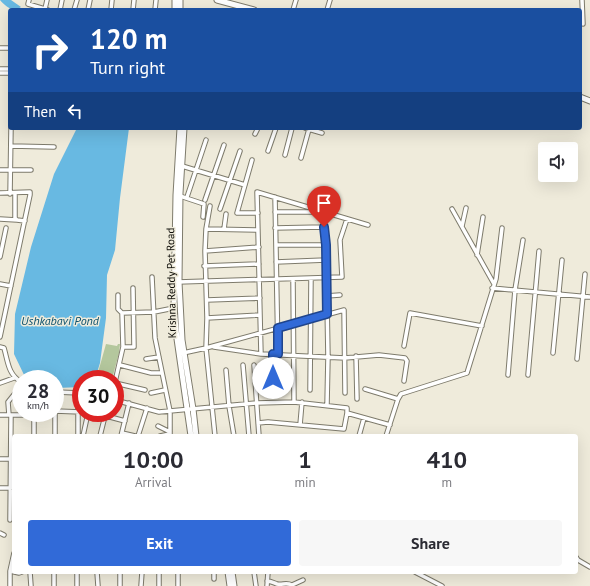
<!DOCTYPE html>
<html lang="en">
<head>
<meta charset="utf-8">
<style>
  body { margin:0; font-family:"PT Sans",sans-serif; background:#f7f7f7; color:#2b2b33; height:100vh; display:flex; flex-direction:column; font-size:15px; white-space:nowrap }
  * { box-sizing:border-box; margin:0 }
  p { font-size:13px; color:#7c7c81 }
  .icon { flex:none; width:22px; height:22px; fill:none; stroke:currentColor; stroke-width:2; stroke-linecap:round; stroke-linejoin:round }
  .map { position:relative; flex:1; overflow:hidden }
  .details { position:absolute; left:12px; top:434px; width:566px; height:140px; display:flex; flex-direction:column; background:#fff; border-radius:4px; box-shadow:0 4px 16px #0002 }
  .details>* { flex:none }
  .guide { position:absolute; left:8px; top:8px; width:574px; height:122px; border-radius:4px; box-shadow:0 4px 16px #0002; background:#1a4fa0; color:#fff; overflow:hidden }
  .fabs { position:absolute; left:538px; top:142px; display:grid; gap:8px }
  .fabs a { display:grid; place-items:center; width:40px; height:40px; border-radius:4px; background:#fff; box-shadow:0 4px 16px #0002; font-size:20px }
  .speed { position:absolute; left:12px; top:370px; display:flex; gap:8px; font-size:20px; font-weight:700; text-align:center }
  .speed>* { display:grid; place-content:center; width:52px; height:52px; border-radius:50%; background:#fff; box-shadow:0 4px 16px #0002; line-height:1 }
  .speed small { font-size:10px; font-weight:400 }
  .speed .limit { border:6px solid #d22; background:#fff; color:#111 }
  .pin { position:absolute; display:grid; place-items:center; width:34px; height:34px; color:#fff; margin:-41px -17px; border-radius:50% 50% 50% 0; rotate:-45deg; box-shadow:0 0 4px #0007 }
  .pin .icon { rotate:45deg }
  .me { position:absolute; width:44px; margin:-22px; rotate:0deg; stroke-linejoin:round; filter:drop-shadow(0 0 3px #0008) }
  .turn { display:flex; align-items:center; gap:14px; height:84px; padding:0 16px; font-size:18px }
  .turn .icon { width:52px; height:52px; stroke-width:2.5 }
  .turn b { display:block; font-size:28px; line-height:34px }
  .then { display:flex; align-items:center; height:38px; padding:0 16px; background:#0003; gap:8px; font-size:15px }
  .eta { display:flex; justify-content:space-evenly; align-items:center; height:68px; text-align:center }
  .eta b { font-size:24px; font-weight:600; line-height:28px }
  .action { display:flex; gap:8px; margin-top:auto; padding:8px 16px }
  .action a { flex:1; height:46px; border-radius:4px; background:#316ad8; color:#fff; font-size:16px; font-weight:600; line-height:46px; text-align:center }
  .action a+a { background:#f7f7f7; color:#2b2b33 }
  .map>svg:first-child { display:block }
  .green { fill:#b4c79d }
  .water { fill:#68b9e2 }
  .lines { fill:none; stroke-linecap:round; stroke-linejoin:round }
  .street-casing { stroke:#7e7b6c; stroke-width:5.5 }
  .secondary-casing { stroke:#7e7b6c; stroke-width:7 }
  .street { stroke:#fff; stroke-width:3.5 }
  .secondary { stroke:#fff; stroke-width:5 }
  .route-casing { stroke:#20458c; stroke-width:10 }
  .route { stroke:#316ad8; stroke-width:7 }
  .labels { text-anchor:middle; stroke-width:3; stroke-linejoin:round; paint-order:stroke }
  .street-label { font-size:11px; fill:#0e0d08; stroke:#efebdb }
  .water-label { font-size:12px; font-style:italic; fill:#0c506c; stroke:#efebdb }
</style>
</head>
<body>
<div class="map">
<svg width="590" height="586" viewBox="0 0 590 586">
  <rect width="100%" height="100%" fill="#efebdb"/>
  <path class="green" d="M106 344 117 346 118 344H120L119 353 112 379 97 376Z"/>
  <path class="water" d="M0 0H11L21 7C13 13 5 6 0 0Z
    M77 128H129L120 198 115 250 107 275 106 318 100 363 95 379H81V387L57 388H55V379H26L14 354 15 314 31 247 54 174Z"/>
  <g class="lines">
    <g class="street-casing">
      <path id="street" d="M29 0 28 4 48 10
        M582 0 583 24
        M45 9 47 0
        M60 10 62 0
        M74 10 77 0
        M88 10 90 0
        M111 10 112 0
        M133 10 134 0
        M155 10 156 0
        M293 10 296 0
        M327 10 330 0
        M0 48H10
        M0 69H10
        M0 73H10
        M305 128 322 133
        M255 134 258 128
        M11 146 54 147
        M268 151 276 128
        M285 155 292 128
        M301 158 309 129
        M252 160 237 213H258
        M182 166 245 185
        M0 170H31
        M0 193 30 192V195L0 337
        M15 193V218L17 220 25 221
        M10 194 11 128
        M180 196 204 204 203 217
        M187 197 206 140
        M275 197 278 354
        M205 200 224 145
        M210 206 206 229 205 251 207 318 206 348 215 436
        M220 209 240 151
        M452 209 494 284
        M275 212H323L326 245 328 357 327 405
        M0 219 17 220
        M462 226 466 208
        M275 228 324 227
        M206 229 258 230
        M224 229 226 214
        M276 245H326
        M205 251 259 247
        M477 255 483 217
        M0 257 6 228
        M276 262 326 260
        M204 266 259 264
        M152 277 155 338 170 411V434L160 436
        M293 279 294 402
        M178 282 342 277 340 240 347 219
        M0 284 11 286
        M492 288 590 297
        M326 296 340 295
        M207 300 260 298
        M122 313 154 312 174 308
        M207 318 260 315
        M404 346 410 313 482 326
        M0 347 4 348C8 362 8 374 21 382
        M123 347H134L133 288
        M214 347 261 354 345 358 379 355 405 358 407 361 404 381
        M183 353 206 348 344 310 345 393
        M553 353 562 260
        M261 354 257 192 368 225
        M273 354V390
        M356 356 357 399
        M146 359 159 357
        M577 359 585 274
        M120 365 151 373H162
        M243 365 249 436
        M254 365 259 436
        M226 370 229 406 234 436
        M508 375 515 290 523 240
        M528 375 539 251
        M115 382 123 347 122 313 118 309V295
        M0 383 14 378
        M115 383 145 390
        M365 389 398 399
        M310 390 311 278
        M55 392 81 393
        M151 393 165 390
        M115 400 159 412 257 403 294 402 347 408V413L390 425
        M55 411 81 412
        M95 413 125 421
        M0 415H9L8 402 16 392 20 382
        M10 415H55
        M258 423 268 422 344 429 347 413
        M300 425 302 402
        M158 426 170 432
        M122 433 135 436
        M34 436V414
        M55 436V392
        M78 436V393
        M83 436 88 413
        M100 436 105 416
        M121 436 129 403
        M138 436 147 408
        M359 436 364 418
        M386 436 398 399 401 394 467 373 496 279 502 228
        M0 459H14
        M0 488H11
        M10 520 11 415
        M0 533 4 535
        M576 557 578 560 590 567
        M10 571 19 573 22 572
        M30 572 31 586
        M97 572 98 586
        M120 572V586
        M178 572V586
        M254 572 256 586
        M415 572 442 586
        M214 579V572
        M267 581C271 581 274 583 277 584 283 585 286 582 292 585L303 580
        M10 586V571L14 553
        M54 586V572
        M77 586V572
        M141 586 142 572
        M159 586V572
        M267 586 268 572"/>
    </g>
    <g class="secondary-casing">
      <path id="secondary" d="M175 0V10
        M180 0V10
        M217 0 254 10
        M580 97 590 101
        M180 128 176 195 174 308 177 339 191 436
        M184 128 180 193 179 282 182 340 193 409 196 436
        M228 572 230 586
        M232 572 234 586"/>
    </g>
    <use href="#street" class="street"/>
    <use href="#secondary" class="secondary"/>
  </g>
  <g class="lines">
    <g class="route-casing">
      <path id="route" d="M273 378V354H278V328L327 314 326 245 324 227"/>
    </g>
    <use href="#route" class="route"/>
  </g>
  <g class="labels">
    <g class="street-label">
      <text transform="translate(171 283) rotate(-91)" y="4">Krishna Reddy Pet Road</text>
    </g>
    <g class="water-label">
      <text x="60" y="325">Ushkabavi Pond</text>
    </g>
  </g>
</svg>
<div class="fabs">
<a><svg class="icon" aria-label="sound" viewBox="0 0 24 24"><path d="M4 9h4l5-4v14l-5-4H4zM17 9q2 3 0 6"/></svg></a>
</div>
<div class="speed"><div>28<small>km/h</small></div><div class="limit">30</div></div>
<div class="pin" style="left:324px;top:227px;background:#d93025"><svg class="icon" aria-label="arrive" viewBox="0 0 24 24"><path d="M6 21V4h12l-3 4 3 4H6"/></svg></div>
<svg class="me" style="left:273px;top:378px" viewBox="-20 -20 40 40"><circle r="19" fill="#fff"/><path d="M0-13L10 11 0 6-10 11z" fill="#316ad8"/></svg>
<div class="guide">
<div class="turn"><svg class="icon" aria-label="right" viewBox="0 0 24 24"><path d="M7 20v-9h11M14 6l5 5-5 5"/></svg><div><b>120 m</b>Turn right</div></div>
<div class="then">Then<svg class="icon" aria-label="left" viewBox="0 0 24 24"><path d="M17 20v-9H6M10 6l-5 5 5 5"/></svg></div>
</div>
<section class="details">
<div class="eta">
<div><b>10:00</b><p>Arrival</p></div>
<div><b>1</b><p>min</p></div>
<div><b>410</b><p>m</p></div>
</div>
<div class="action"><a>Exit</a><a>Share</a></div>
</section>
</div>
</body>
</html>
